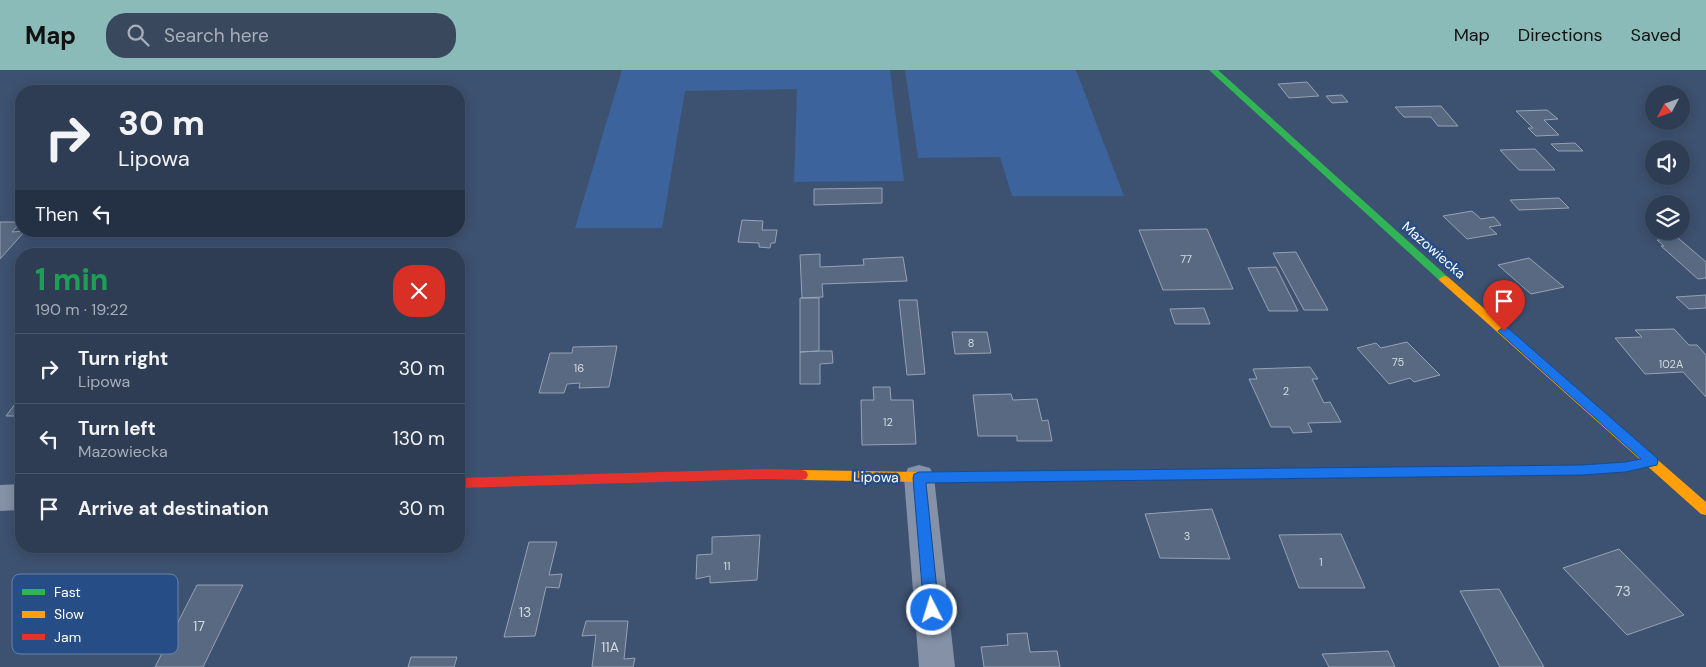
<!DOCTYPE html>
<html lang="en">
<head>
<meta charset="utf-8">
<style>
  body { margin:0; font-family:"DM Sans",sans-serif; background:#3a485e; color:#f1f3f6; height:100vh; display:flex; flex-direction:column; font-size:19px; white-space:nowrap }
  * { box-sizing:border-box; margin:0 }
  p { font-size:16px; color:#a7aeb8 }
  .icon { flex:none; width:28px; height:28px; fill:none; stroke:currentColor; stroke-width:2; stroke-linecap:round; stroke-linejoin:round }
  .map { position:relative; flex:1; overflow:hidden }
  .drawer { position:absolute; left:15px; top:178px; width:450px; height:305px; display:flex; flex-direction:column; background:#2e3d54; border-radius:20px; box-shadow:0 2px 12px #0003,0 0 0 1px #49566b }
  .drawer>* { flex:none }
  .banner { position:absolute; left:15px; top:15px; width:450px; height:152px; border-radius:20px; box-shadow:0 2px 12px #0003,0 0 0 1px #49566b; background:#2e3d54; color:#f1f3f6; overflow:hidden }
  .needle { width:32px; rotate:229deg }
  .controls { position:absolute; left:1645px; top:15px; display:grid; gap:10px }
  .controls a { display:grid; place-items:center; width:45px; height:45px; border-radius:50%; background:#2e3d54; box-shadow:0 2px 12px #0003,0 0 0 1px #49566b; font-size:25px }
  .pin { position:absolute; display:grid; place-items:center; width:42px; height:42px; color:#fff; margin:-51px -21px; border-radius:50% 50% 50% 0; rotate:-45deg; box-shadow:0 0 5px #0007 }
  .pin .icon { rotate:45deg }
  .me { position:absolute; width:55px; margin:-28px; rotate:355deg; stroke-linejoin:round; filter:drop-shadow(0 0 4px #0008) }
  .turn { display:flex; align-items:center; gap:18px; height:105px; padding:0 20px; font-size:22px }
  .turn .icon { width:65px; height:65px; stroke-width:2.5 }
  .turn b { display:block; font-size:35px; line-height:42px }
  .then { display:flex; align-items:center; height:48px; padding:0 20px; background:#0003; gap:10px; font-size:19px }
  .round { display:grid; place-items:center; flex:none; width:52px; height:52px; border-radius:20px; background:#3a485e }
  .headline { display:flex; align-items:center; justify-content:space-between; height:85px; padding:0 20px }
  h1 { font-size:30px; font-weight:800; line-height:38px; color:#1e9e55 }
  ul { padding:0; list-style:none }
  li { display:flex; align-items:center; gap:15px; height:70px; padding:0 20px; border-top:1px solid #49566b }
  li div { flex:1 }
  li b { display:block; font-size:19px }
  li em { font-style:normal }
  header { display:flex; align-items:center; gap:30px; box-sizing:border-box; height:70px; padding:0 25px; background:#8bbbb9; color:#111 }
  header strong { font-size:24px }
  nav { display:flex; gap:28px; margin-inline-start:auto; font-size:18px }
  .search { width:350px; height:45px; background:#3a485e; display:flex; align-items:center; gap:12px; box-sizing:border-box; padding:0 18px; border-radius:20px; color:#a7aeb8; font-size:19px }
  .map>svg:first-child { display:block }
  .green { fill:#3c639c }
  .building { fill:#586981; stroke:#97a2b4 }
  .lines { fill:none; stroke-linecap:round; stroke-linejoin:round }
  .street { fill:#8491a6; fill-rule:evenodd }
  .fast { fill:#30b455; fill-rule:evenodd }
  .slow { fill:#ff9f0a; fill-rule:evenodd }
  .jam { fill:#e5322d; fill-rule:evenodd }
  .route { fill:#1a73e8; stroke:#114b97 }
  .labels { text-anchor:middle; stroke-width:5; stroke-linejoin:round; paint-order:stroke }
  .number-label { font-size:11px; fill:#d5dae0 }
  .street-label { font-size:14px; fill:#fff; stroke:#274d86 }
  .near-number-label { font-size:14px; fill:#d5dae0 }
  .key { fill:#274d86; stroke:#6882aa; stroke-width:1 }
  .key-label { font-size:14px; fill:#fff }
</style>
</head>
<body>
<header>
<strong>Map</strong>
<div class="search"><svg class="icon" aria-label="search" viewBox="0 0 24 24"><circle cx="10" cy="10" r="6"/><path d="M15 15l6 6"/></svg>Search here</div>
<nav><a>Map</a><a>Directions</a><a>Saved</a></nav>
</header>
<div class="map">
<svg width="1706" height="597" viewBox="0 0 1706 597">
  <rect width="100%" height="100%" fill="#3d5170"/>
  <path class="green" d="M622 0H890L904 111 794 112 797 19 685 21 662 158H575Z
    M905 0H1076L1124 126H1012L1000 87 918 88Z"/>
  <path class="building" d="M1307 12 1319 26 1289 28 1278 14Z
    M1342 25 1348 32 1332 33 1326 26Z
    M1441 36 1458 56H1438L1431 47H1404L1395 37Z
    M1547 40 1558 49 1544 50 1559 65 1536 66 1528 58H1533L1516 41Z
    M1575 73 1583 81H1558L1551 74Z
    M1535 79 1555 100H1519L1500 80Z
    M882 118V133L814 135V119Z
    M1559 128 1569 138 1519 140 1510 130Z
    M1472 141 1481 149 1494 147 1501 155 1489 157 1497 164 1467 169 1443 146Z
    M742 150 763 151 762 160H777L775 173H771L770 178 759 177V173L738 172Z
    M0 152H21L12 162 25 161 0 189Z
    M1207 159 1233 219 1163 220 1139 160Z
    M1678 168 1706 192V208L1698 209 1661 176H1664L1657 170Z
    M1296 182 1328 240H1304L1273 183Z
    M820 184V197L864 195 863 189 903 187 907 211 822 214 823 227 802 228 800 185Z
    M1529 188 1564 217 1531 224 1498 195Z
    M1276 197 1298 241H1269L1248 198Z
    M1706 225V238L1689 239 1676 227Z
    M800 228H819V281L800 282Z
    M899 230H917L925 304 907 305Z
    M1204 238 1210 254H1175L1170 239Z
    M1674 259 1689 275H1697L1706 285V327L1683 302 1645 304 1615 268 1642 267 1635 260Z
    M952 262H987L991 283 955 284Z
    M1407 272 1440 305 1414 312 1410 308 1389 314 1357 278 1376 273 1381 278Z
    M617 276 609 317 579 318 580 313 567 314 564 323H539L550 283H572L573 277Z
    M819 281H832L833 293 820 294V314H800V282Z
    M1310 297 1318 309H1312L1324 333 1330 332 1341 352 1308 353 1312 362 1293 363 1290 357H1271L1249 309H1257L1253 299Z
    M873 317H890L891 330H913L916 374 862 375 861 330H874Z
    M1011 324 1013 330 1037 329 1042 351 1048 350 1052 371H1017V366H978L973 325Z
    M21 326V346H6Z
    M1212 439 1230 489 1160 488 1145 444Z
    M1341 464 1365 518H1299L1279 465Z
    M760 465 757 510 710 513V506L696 509 697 485 712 484V467Z
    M529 472H557L549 505 562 504 559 518 546 517 535 566 504 567Z
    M1619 479 1684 545 1627 565 1563 498Z
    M197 515H243L203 597H155Z
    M1499 519 1544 597H1500L1460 521Z
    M586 551H628L624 589 635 588 633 597H592L596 565 582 566Z
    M1027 563 1030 582 1057 581 1060 597H984L981 577 1008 575 1007 564Z
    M1388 581 1395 597H1329L1322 584Z
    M411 587H457L454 597H408Z"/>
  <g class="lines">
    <path class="street" d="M919 395 930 398 934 407 955 597H919L904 407 908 398Z
      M21 414V440L0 441V415Z"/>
    <path class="fast" d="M1209 0H1218L1448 207 1449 209 1448 211H1440Z
      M1413 397 1417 398 1419 402 1417 406 1413 407 1021 411 1017 410 1015 406 1017 402 1021 401Z"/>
    <path class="slow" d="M1444 206 1448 207 1706 432V445L1701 444 1440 211 1439 209Z
      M802 400 919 402 1021 401 1025 402 1027 406 1025 410 1021 411 919 412 802 410 798 409 796 405 798 401Z"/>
    <path class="jam" d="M1652 386 1656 388 1658 391 1656 394 1652 396 1625 402 1582 405 1413 407 1409 406 1407 402 1409 398 1413 397 1582 395 1625 392Z
      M767 399 802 400 806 401 808 405 806 409 802 410 767 409 459 418V408Z"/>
  </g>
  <path class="route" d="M1504 257 1508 258 1657 388 1658 391 1657 395 1625 402 1582 405 926 413 939 540 936 545 932 547 927 545 924 540 913 408 914 404 919 402 1582 395 1625 392 1641 389 1500 263 1498 261Z"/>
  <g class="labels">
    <g class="number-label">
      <text x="1186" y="193">77</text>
      <text x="971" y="277">8</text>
      <text x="1398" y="296">75</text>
      <text x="1671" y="298">102A</text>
      <text x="579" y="302">16</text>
      <text x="1286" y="325">2</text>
      <text x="888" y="356">12</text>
      <text x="1187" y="470">3</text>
      <text x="1321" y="496">1</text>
      <text x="727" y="500">11</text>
    </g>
    <g class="street-label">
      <text transform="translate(1434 180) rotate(41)" y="5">Mazowiecka</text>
      <text transform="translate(876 407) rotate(1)" y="5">Lipowa</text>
    </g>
    <g class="near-number-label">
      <text x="1623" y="526">73</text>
      <text x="525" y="547">13</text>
      <text x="199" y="561">17</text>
      <text x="610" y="582">11A</text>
    </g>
  </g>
  <rect x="12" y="504" width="166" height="80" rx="8" class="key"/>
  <rect x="22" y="519" width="23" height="6" fill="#30b455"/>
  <rect x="22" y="541" width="23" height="7" fill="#ff9f0a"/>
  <rect x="22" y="564" width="23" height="6" fill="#e5322d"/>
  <g class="key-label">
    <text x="54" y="527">Fast</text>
    <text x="54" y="549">Slow</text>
    <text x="54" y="572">Jam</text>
  </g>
</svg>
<div class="controls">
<a><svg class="needle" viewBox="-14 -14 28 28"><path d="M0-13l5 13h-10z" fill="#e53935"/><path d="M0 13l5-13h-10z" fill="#a7aeb8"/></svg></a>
<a><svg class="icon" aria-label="sound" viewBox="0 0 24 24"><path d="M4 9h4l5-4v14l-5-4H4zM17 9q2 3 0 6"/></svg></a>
<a><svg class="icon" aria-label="layers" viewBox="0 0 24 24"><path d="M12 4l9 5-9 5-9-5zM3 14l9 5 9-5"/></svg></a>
</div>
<div class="pin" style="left:1504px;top:261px;background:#d93025"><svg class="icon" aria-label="arrive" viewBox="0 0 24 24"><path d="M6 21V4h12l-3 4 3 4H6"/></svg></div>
<svg class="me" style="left:932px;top:540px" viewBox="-20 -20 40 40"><circle r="17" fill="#1a73e8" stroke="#fff" stroke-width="3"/><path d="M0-11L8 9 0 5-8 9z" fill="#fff"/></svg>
<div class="banner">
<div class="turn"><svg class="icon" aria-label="right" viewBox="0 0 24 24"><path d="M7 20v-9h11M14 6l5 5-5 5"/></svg><div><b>30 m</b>Lipowa</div></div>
<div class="then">Then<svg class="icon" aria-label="left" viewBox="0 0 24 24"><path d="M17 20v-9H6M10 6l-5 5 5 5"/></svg></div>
</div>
<section class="drawer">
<div class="headline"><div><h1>1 min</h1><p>190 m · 19:22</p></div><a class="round" style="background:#d93025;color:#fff"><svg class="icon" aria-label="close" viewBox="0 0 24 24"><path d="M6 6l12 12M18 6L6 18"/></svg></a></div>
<ul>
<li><svg class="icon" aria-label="right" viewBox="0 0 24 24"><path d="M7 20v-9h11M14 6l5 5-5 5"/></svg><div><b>Turn right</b><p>Lipowa</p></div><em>30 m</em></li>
<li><svg class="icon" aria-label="left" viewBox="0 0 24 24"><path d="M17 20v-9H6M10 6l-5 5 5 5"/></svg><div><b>Turn left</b><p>Mazowiecka</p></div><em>130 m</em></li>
<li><svg class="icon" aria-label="arrive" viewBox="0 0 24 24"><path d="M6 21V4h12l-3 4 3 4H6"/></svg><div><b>Arrive at destination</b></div><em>30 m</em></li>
</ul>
</section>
</div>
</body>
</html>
